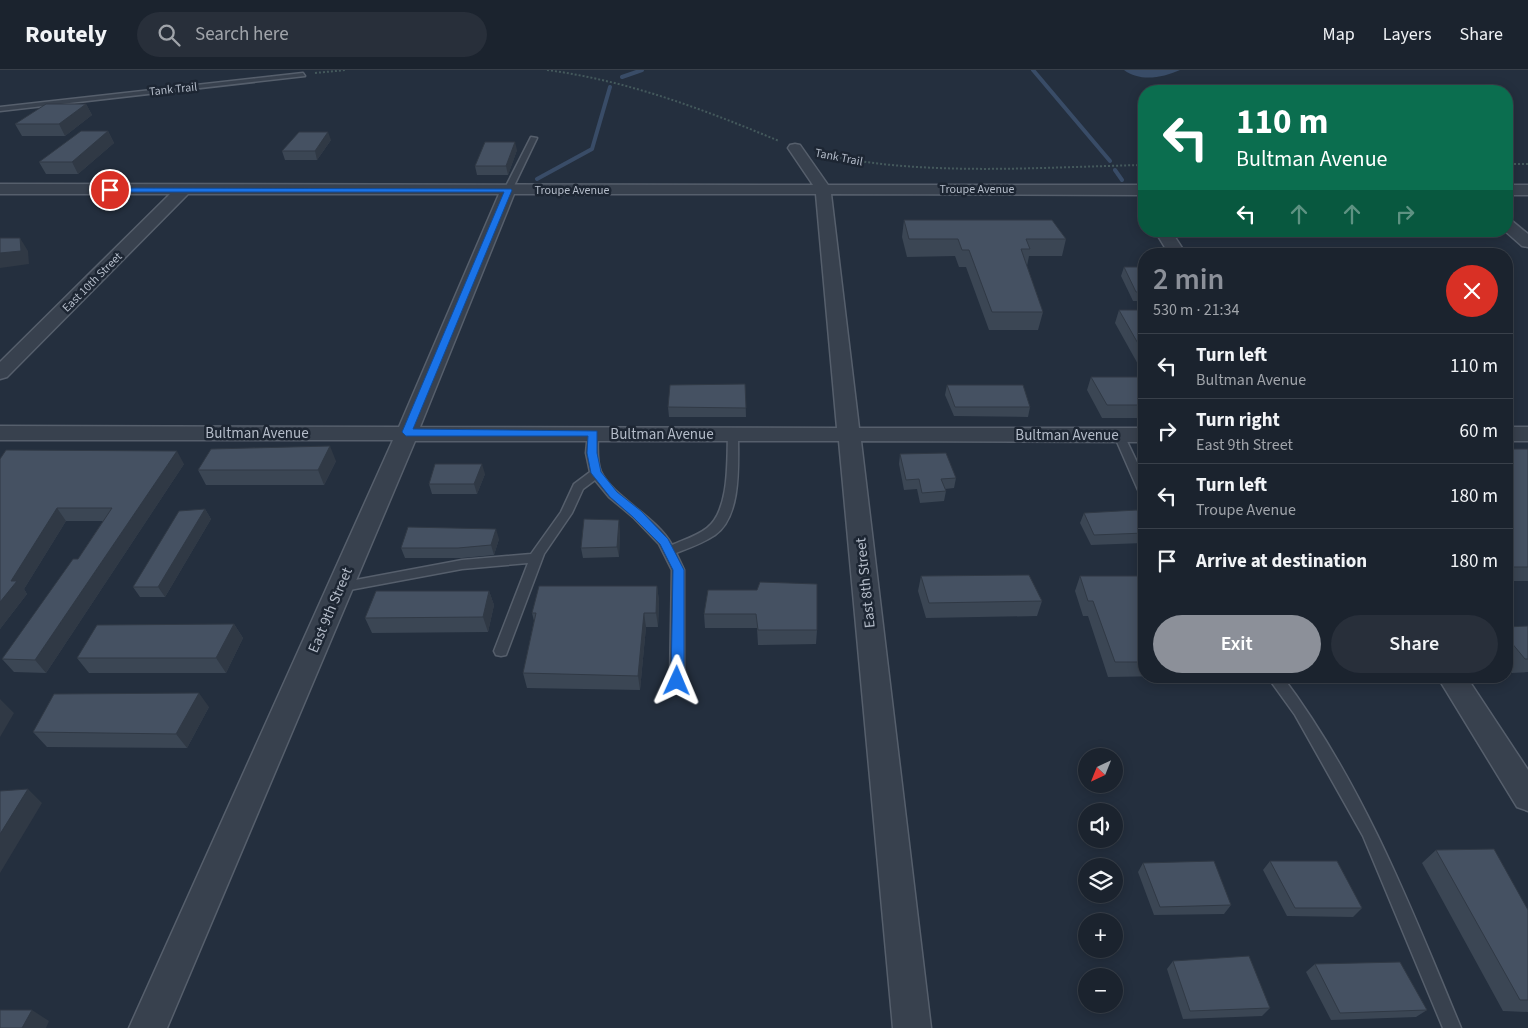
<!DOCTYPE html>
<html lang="en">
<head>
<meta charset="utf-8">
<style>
  body { margin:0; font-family:"Source Sans 3",sans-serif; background:#282f3a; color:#f1f3f6; height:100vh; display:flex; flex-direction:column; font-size:19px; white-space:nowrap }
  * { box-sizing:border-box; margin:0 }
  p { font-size:16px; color:#a0a4aa }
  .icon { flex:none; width:28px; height:28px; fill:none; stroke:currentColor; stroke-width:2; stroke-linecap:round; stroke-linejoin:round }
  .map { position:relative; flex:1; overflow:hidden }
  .panel { position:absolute; left:1138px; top:178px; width:375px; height:435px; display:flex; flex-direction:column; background:#1b232e; border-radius:20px; box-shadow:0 2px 12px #0003,0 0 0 1px #39404a }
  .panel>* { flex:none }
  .top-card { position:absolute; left:1138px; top:15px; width:375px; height:152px; border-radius:20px; box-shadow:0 2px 12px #0003,0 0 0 1px #39404a; background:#0b6e4f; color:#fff; overflow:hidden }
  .needle { width:32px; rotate:223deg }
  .tools { position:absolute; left:1078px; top:678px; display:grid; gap:10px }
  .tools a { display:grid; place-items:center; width:45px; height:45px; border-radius:50%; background:#1b232e; box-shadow:0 2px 12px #0003,0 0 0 1px #39404a; font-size:25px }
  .pin { position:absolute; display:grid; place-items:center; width:42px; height:42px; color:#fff; margin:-21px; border:2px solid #fff; border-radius:50%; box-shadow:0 1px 5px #0007 }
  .me { position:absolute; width:55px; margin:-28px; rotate:1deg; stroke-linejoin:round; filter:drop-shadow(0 0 4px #0008) }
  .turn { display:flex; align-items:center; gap:18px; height:105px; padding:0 15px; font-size:22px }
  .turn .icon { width:65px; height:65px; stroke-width:2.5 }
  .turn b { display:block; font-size:35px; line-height:42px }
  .lanes { display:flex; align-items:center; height:48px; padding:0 15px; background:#0003; justify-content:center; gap:25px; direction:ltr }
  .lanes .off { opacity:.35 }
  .round { display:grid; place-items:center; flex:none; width:52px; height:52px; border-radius:26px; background:#282f3a }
  .overview { display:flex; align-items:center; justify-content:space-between; height:85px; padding:0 15px }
  h1 { font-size:30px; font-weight:600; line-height:38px; color:#8c9099 }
  .button { display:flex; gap:10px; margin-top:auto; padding:10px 15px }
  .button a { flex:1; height:58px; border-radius:30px; background:#8c9099; color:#fff; font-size:20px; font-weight:600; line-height:58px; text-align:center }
  .button a+a { background:#282f3a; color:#f1f3f6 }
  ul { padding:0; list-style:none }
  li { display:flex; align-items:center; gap:15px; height:65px; padding:0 15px; border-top:1px solid #39404a }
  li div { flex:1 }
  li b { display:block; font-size:19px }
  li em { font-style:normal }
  header { display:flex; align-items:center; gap:30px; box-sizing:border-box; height:70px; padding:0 25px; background:#1b232e; border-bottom:1px solid #39404a }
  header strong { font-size:24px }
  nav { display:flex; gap:28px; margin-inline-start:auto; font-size:18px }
  .search { width:350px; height:45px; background:#282f3a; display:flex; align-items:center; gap:12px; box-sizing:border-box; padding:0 18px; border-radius:28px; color:#a0a4aa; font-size:19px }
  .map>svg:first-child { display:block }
  .water { fill:#394c67 }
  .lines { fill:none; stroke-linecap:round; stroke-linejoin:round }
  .stream { stroke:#394c67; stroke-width:4 }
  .service-casing { stroke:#565f6c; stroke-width:3 }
  .minor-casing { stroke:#565f6c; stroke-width:3 }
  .path { stroke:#44595c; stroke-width:2; stroke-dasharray:2 2; stroke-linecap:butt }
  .service { fill:#38414e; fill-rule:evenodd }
  .minor { fill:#38414e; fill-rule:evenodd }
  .wall { fill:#3b4654 }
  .shaded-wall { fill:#303945 }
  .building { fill:#455162; stroke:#303945 }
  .route { fill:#1a73e8; stroke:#114b97 }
  .labels { text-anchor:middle; stroke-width:5; stroke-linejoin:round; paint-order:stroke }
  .far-street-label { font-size:12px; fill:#b4bcc9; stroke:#1d2633 }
  .street-label { font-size:15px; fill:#b4bcc9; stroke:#1d2633 }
</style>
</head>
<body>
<header>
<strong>Routely</strong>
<div class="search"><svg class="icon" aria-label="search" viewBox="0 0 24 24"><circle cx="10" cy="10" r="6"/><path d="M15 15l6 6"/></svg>Search here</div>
<nav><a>Map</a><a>Layers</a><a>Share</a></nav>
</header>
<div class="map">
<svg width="1528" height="958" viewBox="0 0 1528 958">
  <rect width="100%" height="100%" fill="#242f3e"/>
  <path class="water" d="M1124 0H1180C1162 8 1140 12 1124 0Z"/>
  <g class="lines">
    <path class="stream" d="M1033 0 1110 91
      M622 7 642 0
      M1115 100 1122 110
      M537 109 592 79 610 17"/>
    <g class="service-casing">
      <path id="service" d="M303 3 305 6 0 41V37Z
        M531 67 537 68 512 120 505 122 504 120Z
        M593 360 598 363C598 375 596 390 601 402 613 427 657 447 672 475 683 470 697 466 707 458 730 440 727 390 728 364L733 361 738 364C738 393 742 446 715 465 703 473 689 478 676 483L684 500V611L682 615 677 617 672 615 670 611 672 500 659 474 633 447 609 427 595 410 583 419 572 443 544 484 506 585 501 586 496 585 494 581 528 493 462 499 339 522 334 520 332 517 334 514 462 490 531 484 561 442 574 414 590 402 586 383 588 363Z
        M1119 362 1124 365 1144 407V424L1138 420 1114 365Z
        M1267 606H1282C1362 712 1411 837 1461 958H1443L1363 766 1295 645Z"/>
    </g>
    <g class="minor-casing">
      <path id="minor" d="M795 74 800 75 828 115H1144V125L831 124 859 358H1144V372L861 371 931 958H893L839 371H415L167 958H129L393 370H0V356L399 357 499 124H188L7 307 0 309V292L170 124H0V114L813 115 788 78 790 75ZM514 124H816L837 358 420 357Z
        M1506 115H1528V125H1506Z
        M1506 149 1512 151 1528 164V177L1522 176 1505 161Z
        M1155 161H1171L1186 184H1169Z
        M1506 357H1528V371H1506Z
        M1437 606H1466L1528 700V741L1517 737Z"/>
    </g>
    <path class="path" d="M547 0C629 11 703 39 779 71
      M315 3 346 0
      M821 84C922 107 1041 97 1144 95
      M1506 94H1528"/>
    <use href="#service" class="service"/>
    <use href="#minor" class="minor"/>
  </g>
  <path class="wall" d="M86 34 92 45 65 66H22L15 54Z
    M108 61 114 73 78 104H46L39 92Z
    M331 70 317 90H285L282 81Z
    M517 80 508 105H477L475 96Z
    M904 150 1066 169 1062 186H1029L1027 196 1043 242 1038 260H989L966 197H959L955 186 907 187 902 167Z
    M1124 197H1144V231H1133L1121 206Z
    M1119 240H1144V305L1115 253Z
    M1091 307H1144V348H1102L1087 320Z
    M745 314 746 347H669L668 337Z
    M947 315 1030 337 1028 347 954 346 945 325Z
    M1506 379H1528V511H1506Z
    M900 384 956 408 954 418 945 419 946 421 944 431 920 433 917 419 904 420 899 394Z
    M0 389 184 394 46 603 14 602 2 589 78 489 103 451H66L24 519 27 524 0 559Z
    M336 391 324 415H206L198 400Z
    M485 404 477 424H432L429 414Z
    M205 439 211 449 165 527H140L133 517Z
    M1084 443 1144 456V471L1143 473 1091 475 1080 453Z
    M620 460 619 487 583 488 581 478Z
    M499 469 494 485 462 488H405L401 478Z
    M921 506 1042 531 1037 546 926 548 918 521Z
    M1080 506H1144V606H1166L1108 607 1088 546H1083L1075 521Z
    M657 516 659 531 658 557H646L640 620 527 618 523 603 534 551 532 543Z
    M708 520 817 560 816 574 758 575 757 558H705L704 544Z
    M489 521 494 535 488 562 372 563 365 548Z
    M234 554 243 568 226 603H89L77 588Z
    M1528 556V602L1512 603 1506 595V557Z
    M209 637 187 678 47 677 33 662Z
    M1436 780 1528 840V942L1503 941 1422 793Z
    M1270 791 1362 838 1353 847 1287 846 1263 800Z
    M1143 793 1231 835 1224 844 1154 845 1138 802Z
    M1173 891 1270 938 1262 946 1183 949 1167 899Z
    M1315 894 1427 940 1416 947 1331 950 1306 902Z"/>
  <path class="shaded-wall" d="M86 34 92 45 65 66 59 54Z
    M108 61 114 73 78 104 72 92Z
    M328 62 331 70 317 90 315 81Z
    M515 72 517 80 508 105 506 96Z
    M20 168 28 181 29 194 0 198V183Z
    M330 376 336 391 324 415 318 400Z
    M177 381 184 394 46 603 35 590Z
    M482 394 485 404 477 424 474 414Z
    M57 438 66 451 24 519 27 524 0 559V532L11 511Z
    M205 439 211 449 165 527 158 517Z
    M619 450 620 460 619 487 617 477Z
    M496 459 499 469 494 485 491 475Z
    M657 516 659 531 658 557 656 543Z
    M489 521 494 535 488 562 483 547Z
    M644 543 646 557 640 620 638 606Z
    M234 554 243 568 226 603 216 588Z
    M199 623 209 637 187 678 176 664Z
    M0 629 14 643 0 667Z
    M28 719 42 733 0 803V764Z
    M32 940 49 951 46 958H22Z"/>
  <path class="building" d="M46 34H86L59 54H15Z
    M81 61H108L72 92H39Z
    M299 62H328L315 81H282Z
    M485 72H515L506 96H475Z
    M904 150H1052L1066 169H1026L1030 179H1021L1043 242H992L969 180H962L958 169H909Z
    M0 168H20L21 181 0 183Z
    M1124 197H1144V222H1136Z
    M1119 240H1144V284Z
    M1091 307H1144V335H1107Z
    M745 314 746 338 668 337 670 315Z
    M947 315H1023L1030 337H955Z
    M330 376 318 400H198L211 379Z
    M1506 379H1528V497H1506Z
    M6 380 177 381 35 590 2 589 73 489H78L112 438H57L11 511H17L0 532V389Z
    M946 383 956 408 941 409 946 421 922 423 919 409 906 410 900 384Z
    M435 394H482L474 414H429Z
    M205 439 158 517H133L179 441Z
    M1137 440 1144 456V463L1094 465 1084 443Z
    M584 449 619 450 617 477 581 478Z
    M408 457 496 459 491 475 458 478H401Z
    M1029 505 1042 531 929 533 921 506Z
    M1080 506H1144V592H1115L1093 531H1088Z
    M760 512 817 514V560H758L756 544H704L708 520H757Z
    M539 516H657L656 543H644L638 606 523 603 536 543H532Z
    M376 521H489L483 547 365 548Z
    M234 554 216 588H77L97 555Z
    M1528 556V589H1525L1506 566V557Z
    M199 623 176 664 33 662 54 624Z
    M28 719 0 764V721Z
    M1494 779 1528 840V930H1520L1436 780Z
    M1214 791 1231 835 1160 837 1143 793Z
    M1270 791H1337L1362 838H1295Z
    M1249 886 1270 938 1190 941 1173 891Z
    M1400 892 1427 940 1340 943 1315 894Z
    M0 940H32L22 958H0Z"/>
  <path class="route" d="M108 118 511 119 512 120 413 359 597 361V383L601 402 617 422 641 441 668 469 684 500V611L682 615 677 616 673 615 671 611 673 500 660 474 633 447 610 427 591 403 587 383 588 366H406L402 362 504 122H110L108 121Z"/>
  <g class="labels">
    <g class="far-street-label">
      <text transform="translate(173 19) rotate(-6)" y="4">Tank Trail</text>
      <text transform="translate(839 87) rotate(11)" y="4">Tank Trail</text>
      <text x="977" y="123">Troupe Avenue</text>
      <text x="572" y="124">Troupe Avenue</text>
      <text transform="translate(92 212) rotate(-45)" y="4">East 10th Street</text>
    </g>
    <g class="street-label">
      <text x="257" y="368">Bultman Avenue</text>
      <text x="662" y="369">Bultman Avenue</text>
      <text x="1067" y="370">Bultman Avenue</text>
      <text transform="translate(865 513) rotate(-96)" y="5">East 8th Street</text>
      <text transform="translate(330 540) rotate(-67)" y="5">East 9th Street</text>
    </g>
  </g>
</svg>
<div class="tools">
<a><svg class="needle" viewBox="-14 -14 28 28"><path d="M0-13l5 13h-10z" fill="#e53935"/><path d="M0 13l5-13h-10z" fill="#a0a4aa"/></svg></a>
<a><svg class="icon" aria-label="sound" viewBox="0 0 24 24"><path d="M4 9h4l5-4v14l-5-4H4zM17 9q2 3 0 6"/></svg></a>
<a><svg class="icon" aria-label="layers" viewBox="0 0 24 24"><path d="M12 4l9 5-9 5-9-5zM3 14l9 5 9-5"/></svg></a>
<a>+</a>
<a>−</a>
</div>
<div class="pin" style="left:110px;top:120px;background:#d93025"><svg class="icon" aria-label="arrive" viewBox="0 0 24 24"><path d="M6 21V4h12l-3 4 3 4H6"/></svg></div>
<svg class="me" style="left:677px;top:611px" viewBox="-20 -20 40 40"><path d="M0-17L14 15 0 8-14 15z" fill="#1a73e8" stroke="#fff" stroke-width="4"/></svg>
<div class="top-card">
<div class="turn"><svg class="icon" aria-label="left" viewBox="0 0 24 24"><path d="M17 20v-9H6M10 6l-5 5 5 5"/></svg><div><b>110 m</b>Bultman Avenue</div></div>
<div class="lanes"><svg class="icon" aria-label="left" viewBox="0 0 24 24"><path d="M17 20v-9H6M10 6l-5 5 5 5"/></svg><svg class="icon off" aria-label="ahead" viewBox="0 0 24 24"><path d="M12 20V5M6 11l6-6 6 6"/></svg><svg class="icon off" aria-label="ahead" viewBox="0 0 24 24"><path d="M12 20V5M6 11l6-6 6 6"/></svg><svg class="icon off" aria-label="right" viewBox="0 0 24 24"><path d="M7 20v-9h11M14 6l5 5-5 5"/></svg></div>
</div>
<section class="panel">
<div class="overview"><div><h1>2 min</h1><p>530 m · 21:34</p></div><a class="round" style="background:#d93025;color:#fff"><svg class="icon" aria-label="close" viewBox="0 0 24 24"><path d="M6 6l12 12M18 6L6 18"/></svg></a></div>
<ul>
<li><svg class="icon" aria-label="left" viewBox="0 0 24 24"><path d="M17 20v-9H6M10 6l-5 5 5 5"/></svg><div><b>Turn left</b><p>Bultman Avenue</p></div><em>110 m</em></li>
<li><svg class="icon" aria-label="right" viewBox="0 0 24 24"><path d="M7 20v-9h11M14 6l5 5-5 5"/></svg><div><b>Turn right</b><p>East 9th Street</p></div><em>60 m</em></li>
<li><svg class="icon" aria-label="left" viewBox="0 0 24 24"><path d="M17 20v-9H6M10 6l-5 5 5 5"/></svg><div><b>Turn left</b><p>Troupe Avenue</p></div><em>180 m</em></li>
<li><svg class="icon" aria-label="arrive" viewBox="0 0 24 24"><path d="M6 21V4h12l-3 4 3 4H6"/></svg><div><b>Arrive at destination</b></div><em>180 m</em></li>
</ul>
<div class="button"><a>Exit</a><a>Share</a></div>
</section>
</div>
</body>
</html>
